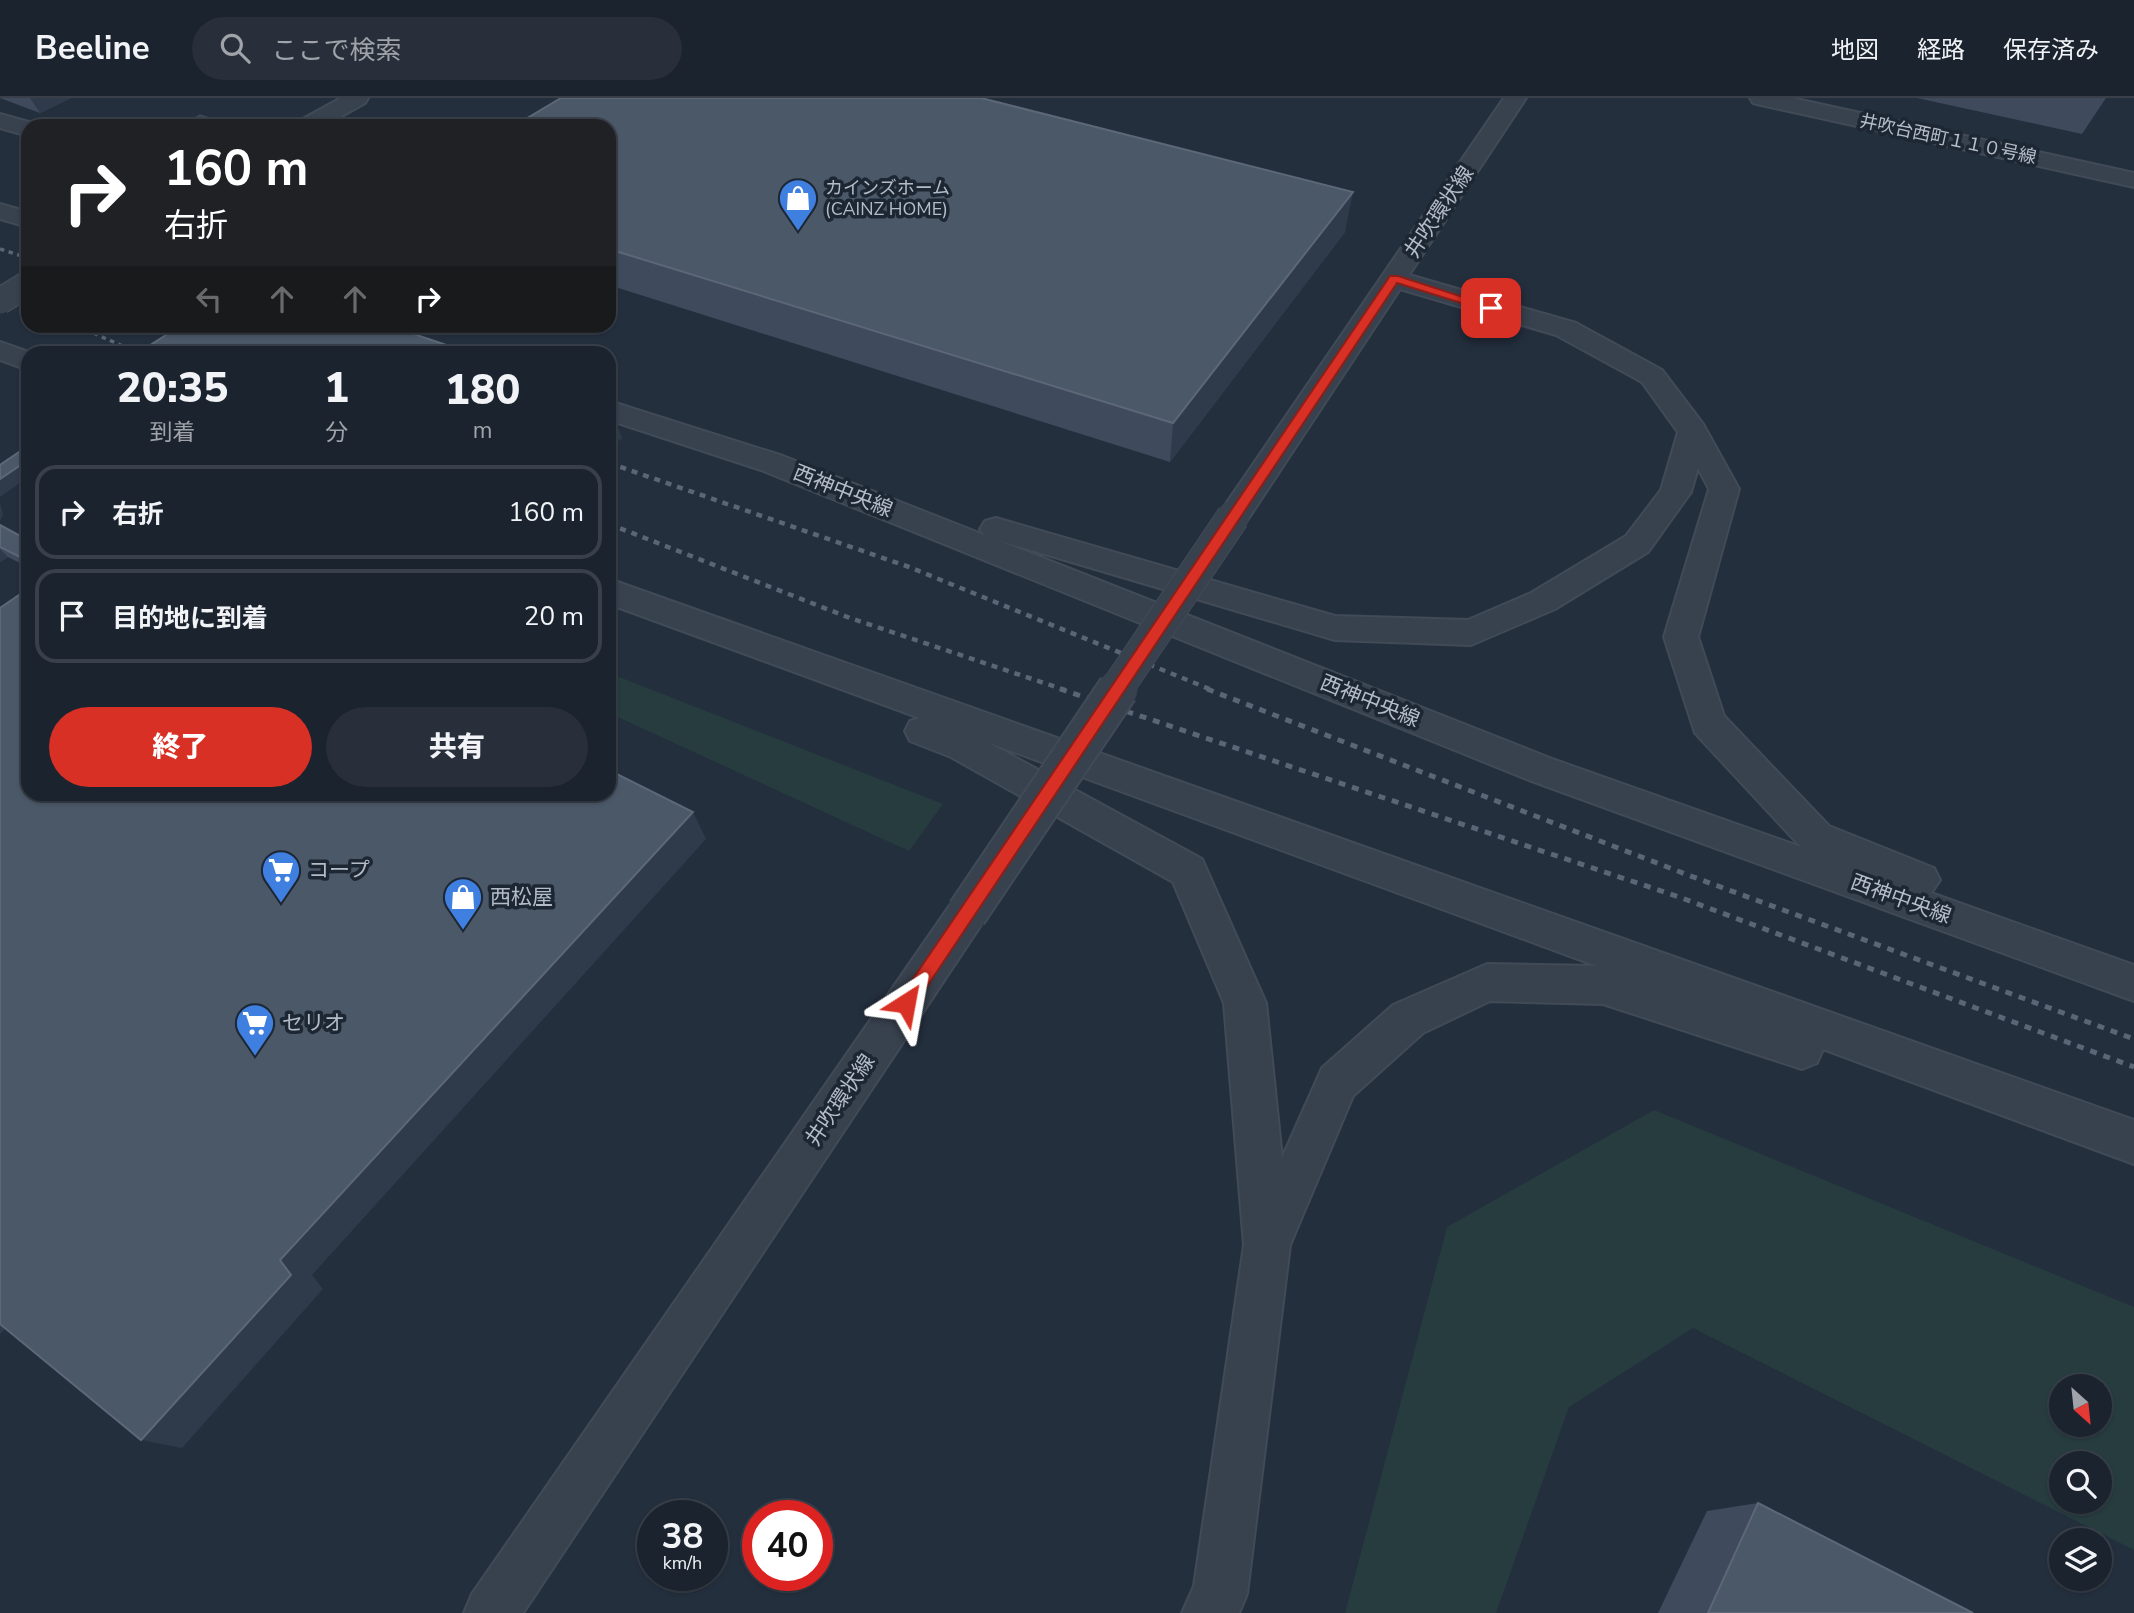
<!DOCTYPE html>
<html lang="ja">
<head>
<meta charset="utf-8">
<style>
  body { margin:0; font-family:"Nunito Sans","Noto Sans JP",sans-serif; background:#282f3a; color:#f1f3f6; height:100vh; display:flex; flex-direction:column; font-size:26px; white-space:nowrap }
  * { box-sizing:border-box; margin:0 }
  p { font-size:23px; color:#a0a4aa }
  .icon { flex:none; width:38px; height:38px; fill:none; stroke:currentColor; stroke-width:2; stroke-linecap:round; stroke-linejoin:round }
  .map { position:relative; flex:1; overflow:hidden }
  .details { position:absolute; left:21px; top:248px; width:595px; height:455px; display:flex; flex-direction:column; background:#1b232e; border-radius:21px; box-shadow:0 2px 5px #0004,0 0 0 2px #39404a }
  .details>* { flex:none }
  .guide { position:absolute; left:21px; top:21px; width:595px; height:214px; border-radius:21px; box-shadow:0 2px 5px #0004,0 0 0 2px #39404a; background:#202124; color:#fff; overflow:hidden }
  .needle { width:46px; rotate:153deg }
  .buttons { position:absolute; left:2049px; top:1276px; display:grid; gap:14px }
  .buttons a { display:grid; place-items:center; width:63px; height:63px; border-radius:50%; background:#1b232e; box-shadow:0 2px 5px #0004,0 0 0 2px #39404a; font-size:35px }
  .speed { position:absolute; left:637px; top:1402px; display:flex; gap:14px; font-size:35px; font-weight:700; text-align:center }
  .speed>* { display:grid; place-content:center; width:91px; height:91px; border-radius:50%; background:#1b232e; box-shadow:0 2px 5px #0004,0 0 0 2px #39404a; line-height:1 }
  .speed small { font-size:18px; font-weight:400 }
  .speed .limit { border:10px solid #d22; background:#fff; color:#111 }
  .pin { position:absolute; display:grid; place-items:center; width:60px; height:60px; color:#fff; margin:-30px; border-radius:14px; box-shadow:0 4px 10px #0006 }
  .me { position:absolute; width:77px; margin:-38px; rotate:34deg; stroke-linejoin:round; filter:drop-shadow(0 0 5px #0008) }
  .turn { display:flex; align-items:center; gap:24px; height:147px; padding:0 28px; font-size:32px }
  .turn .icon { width:91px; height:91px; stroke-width:2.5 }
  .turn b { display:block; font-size:49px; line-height:60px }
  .lanes { display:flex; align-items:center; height:66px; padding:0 28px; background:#0003; justify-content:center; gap:35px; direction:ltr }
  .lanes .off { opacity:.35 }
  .eta { display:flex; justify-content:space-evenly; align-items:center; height:119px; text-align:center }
  .eta b { font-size:42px; font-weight:800; line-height:49px }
  .action { display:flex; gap:14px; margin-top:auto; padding:14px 28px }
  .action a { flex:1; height:80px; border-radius:42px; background:#d93025; color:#fff; font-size:28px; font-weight:800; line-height:80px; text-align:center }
  .action a+a { background:#282f3a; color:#f1f3f6 }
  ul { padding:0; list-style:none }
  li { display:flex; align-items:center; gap:21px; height:94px; margin:0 14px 10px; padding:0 14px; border:4px solid #39404a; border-radius:21px }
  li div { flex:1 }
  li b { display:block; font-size:26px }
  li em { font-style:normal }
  header { display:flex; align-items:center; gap:42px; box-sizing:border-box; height:98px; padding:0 35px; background:#1b232e; border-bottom:2px solid #39404a }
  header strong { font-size:33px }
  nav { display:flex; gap:38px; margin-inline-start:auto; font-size:24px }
  .search { width:490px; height:63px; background:#282f3a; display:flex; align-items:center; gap:18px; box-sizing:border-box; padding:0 24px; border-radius:38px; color:#a0a4aa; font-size:26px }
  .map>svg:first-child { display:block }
  .green { fill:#263c3f; fill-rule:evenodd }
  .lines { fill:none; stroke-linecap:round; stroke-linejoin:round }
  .service-casing { stroke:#414a57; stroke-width:3 }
  .pedestrian-casing { stroke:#414a57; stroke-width:4 }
  .tertiary-casing { stroke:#414a57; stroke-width:4 }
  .service { fill:#38414e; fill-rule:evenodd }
  .pedestrian { fill:#38414e; fill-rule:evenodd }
  .tertiary { fill:#38414e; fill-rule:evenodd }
  .rail-far2 { stroke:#5a6575; stroke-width:3.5; stroke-dasharray:4.5 4.5; stroke-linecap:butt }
  .rail-far1 { stroke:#5a6575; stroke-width:4.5; stroke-dasharray:6 6; stroke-linecap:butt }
  .rail { stroke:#5a6575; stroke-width:5; stroke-dasharray:7 7; stroke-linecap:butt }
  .tertiary-bridge-far2-casing { stroke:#414a57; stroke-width:28; stroke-linecap:butt }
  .tertiary-bridge-far1-casing { stroke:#414a57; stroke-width:34; stroke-linecap:butt }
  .tertiary-bridge-casing { stroke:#414a57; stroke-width:43; stroke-linecap:butt }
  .tertiary-bridge-far2 { stroke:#38414e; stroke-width:25 }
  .tertiary-bridge-far1 { stroke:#38414e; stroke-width:32 }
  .tertiary-bridge { stroke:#38414e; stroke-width:39 }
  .wall { fill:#3f4b5c }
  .shaded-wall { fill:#2f3b4b }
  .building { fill:#4b5868; stroke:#5c6777; stroke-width:2 }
  .route { fill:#d93025; stroke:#8d1f18; stroke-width:2 }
  .labels { text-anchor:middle; stroke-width:7; stroke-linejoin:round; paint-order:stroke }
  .far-street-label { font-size:18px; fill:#b4bcc9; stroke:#1d2633 }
  .far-poi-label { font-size:18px; fill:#b4bcc9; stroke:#1d2633; text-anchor:start }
  .street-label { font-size:21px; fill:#b4bcc9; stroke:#1d2633 }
  .poi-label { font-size:21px; fill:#b4bcc9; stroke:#1d2633; text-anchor:start }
</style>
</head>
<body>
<header>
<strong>Beeline</strong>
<div class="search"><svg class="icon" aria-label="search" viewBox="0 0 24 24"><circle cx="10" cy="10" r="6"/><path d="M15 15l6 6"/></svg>ここで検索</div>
<nav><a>地図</a><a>経路</a><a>保存済み</a></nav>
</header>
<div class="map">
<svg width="2134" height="1515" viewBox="0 0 2134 1515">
  <rect width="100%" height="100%" fill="#242f3e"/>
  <path class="green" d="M609 575 943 706 909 753 609 615Z
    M1654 1012 2134 1209V1452L1693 1230 1569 1309 1496 1515H1345L1447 1129ZM2062 1288H2100V1326H2062ZM2062 1365H2100V1404H2062Z"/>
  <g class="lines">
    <g class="service-casing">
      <path id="service" d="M200 18 220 24 223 28 194 27 191 23Z"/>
    </g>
    <g class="pedestrian-casing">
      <path id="pedestrian" d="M0 16 36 26 37 28H28V38L0 30Z"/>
    </g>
    <g class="tertiary-casing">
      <path id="tertiary" d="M341 0H368L365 5 324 28H296L299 23Z
        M1504 0H1526L1409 177 1576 225 1662 272 1703 326 1739 391 1698 539 1724 618 1829 728 1934 770 1940 782 1931 795 2134 867V903L1529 682 761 372 609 322V303L783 358 984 437 980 431 985 423 996 420 1335 518 1468 522 1531 495 1626 438 1661 392 1678 334 1642 284 1556 237 1400 191 1244 427 1233 430 1222 427 1217 419ZM1698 370 1709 391 1664 539 1695 635 1801 749 1555 662 997 442 1335 542 1471 547 1555 511 1648 454 1691 394Z
        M1750 0H1792L2134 75V89L1761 7 1753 5Z
        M0 106 28 114V129L0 121Z
        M0 244 34 256H28V272L0 262Z
        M609 481 2134 1022V1066L1823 951 1817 965 1802 971 1603 906 1490 903 1423 935 1353 998 1290 1147 1247 1496 1239 1515H1182L1194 1488 1244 1147 1224 905 1173 784 951 659 910 643 905 633 910 623 920 620 609 506ZM987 644 1597 868 1487 866 1393 907 1322 970 1282 1060 1266 905 1202 761Z
        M967 798 981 803 987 815 981 827 523 1515H464L472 1496 953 803Z"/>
    </g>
    <use href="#service" class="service"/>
    <use href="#pedestrian" class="pedestrian"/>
    <use href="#tertiary" class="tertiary"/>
    <path class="rail-far2" d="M0 151 28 160
      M0 193 28 206
      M77 228 141 256"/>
    <path class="rail-far1" d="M609 365 909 469 1212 592
      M609 426 850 520 1065 592"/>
    <path class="rail" d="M1060 591 1679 799 2134 969
      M1207 591 1688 777 2134 941"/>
    <g class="tertiary-bridge-far2-casing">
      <path id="tertiary-bridge-far2" d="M0 203 28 186"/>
    </g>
    <g class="tertiary-bridge-far1-casing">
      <path id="tertiary-bridge-far1" d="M1116 592 1233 419"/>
    </g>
    <g class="tertiary-bridge-casing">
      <path id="tertiary-bridge" d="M967 815 1118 591"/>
    </g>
    <use href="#tertiary-bridge-far2" class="tertiary-bridge-far2"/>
    <use href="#tertiary-bridge-far1" class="tertiary-bridge-far1"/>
    <use href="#tertiary-bridge" class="tertiary-bridge"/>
  </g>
  <path class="wall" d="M0 0H71L40 15Z
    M1917 0H2106L2082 36Z
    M609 28 1345 134 1170 364 609 187Z
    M0 427 28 442V469L8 459 0 464Z
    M1758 1405 1973 1515H1658L1707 1413Z"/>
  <path class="shaded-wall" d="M30 0H71L40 15Z
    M1353 94 1345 134 1170 364 1173 325Z
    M609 306 622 340 609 352Z
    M28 362V379L0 399V381Z
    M0 406 3 416 0 423Z
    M0 451 8 459 0 464Z
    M693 714 706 741 312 1177 323 1191 182 1350 141 1342 280 1162Z
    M0 1211 19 1217 0 1236Z"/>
  <path class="building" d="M561 0H981L1353 94 1173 325 609 151V28H514Z
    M180 228H390L473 256 138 255Z
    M28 348V362L0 381V367Z
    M0 427 28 442V463L0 449Z
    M28 491V696H609V672L693 714 280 1162 291 1177 141 1342 0 1226V510Z
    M1758 1405 1973 1515H1708Z"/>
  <path class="route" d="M1390 178H1398L1497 210 1487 213 1397 185 912 911 906 913 900 911 897 905 900 900Z"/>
  <defs>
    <g id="shop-pin" transform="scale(2.0125)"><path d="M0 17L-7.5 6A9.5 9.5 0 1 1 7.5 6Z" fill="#3f7fe0" stroke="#1d2633"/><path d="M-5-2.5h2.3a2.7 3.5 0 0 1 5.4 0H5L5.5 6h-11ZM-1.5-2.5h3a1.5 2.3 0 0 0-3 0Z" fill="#fff"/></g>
    <g id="supermarket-pin" transform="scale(2.0125)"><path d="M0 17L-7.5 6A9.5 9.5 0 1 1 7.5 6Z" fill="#3f7fe0" stroke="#1d2633"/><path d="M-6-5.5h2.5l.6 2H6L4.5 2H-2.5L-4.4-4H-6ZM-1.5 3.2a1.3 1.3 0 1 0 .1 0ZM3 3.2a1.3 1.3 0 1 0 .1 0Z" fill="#fff"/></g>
  </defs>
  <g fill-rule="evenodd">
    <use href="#shop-pin" x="798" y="100"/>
    <use href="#supermarket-pin" x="281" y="772"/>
    <use href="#shop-pin" x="463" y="799"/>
    <use href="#supermarket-pin" x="255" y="925"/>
  </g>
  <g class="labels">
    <g class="far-street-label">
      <text transform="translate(1948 41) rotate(12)" y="6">井吹台西町１１０号線</text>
    </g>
    <g class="far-poi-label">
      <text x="825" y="96">カインズホーム<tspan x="825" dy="21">(CAINZ HOME)</tspan></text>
    </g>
    <g class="street-label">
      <text transform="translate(1439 114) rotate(-56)" y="7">井吹環状線</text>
      <text transform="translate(843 393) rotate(22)" y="7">西神中央線</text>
      <text transform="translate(1370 603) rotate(22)" y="7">西神中央線</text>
      <text transform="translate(1901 801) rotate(20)" y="7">西神中央線</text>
      <text transform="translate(840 1002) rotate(-56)" y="7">井吹環状線</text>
    </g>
    <g class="poi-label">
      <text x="308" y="779">コープ</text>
      <text x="490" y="806">西松屋</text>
      <text x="282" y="932">セリオ</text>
    </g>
  </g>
</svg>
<div class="buttons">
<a><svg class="needle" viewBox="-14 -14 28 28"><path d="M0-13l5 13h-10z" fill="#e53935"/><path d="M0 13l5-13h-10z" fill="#a0a4aa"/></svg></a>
<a><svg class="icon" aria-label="search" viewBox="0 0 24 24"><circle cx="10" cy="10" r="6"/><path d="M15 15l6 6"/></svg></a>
<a><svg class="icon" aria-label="layers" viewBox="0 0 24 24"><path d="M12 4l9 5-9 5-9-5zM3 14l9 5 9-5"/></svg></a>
</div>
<div class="speed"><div>38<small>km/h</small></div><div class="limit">40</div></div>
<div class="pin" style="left:1491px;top:210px;background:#d93025"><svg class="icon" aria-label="arrive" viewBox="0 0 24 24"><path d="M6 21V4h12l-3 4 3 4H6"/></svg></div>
<svg class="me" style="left:906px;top:905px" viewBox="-20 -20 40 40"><path d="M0-17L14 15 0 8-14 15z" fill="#d93025" stroke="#fff" stroke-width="4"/></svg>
<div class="guide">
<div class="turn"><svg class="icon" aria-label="right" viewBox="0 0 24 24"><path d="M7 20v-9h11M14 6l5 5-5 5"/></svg><div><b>160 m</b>右折</div></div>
<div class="lanes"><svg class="icon off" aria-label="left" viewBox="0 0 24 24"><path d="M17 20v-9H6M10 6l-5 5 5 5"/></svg><svg class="icon off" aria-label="ahead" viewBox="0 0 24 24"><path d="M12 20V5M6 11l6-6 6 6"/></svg><svg class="icon off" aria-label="ahead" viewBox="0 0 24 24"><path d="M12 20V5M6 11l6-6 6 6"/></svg><svg class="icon" aria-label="right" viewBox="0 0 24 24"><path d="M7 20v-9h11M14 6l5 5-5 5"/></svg></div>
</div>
<section class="details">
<div class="eta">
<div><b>20:35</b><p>到着</p></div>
<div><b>1</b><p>分</p></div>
<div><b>180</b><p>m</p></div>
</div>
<ul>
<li><svg class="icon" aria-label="right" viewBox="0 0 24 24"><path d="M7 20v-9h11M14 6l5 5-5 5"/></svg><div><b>右折</b></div><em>160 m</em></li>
<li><svg class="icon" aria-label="arrive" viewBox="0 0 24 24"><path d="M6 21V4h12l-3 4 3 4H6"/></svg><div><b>目的地に到着</b></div><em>20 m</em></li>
</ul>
<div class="action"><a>終了</a><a>共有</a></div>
</section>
</div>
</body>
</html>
